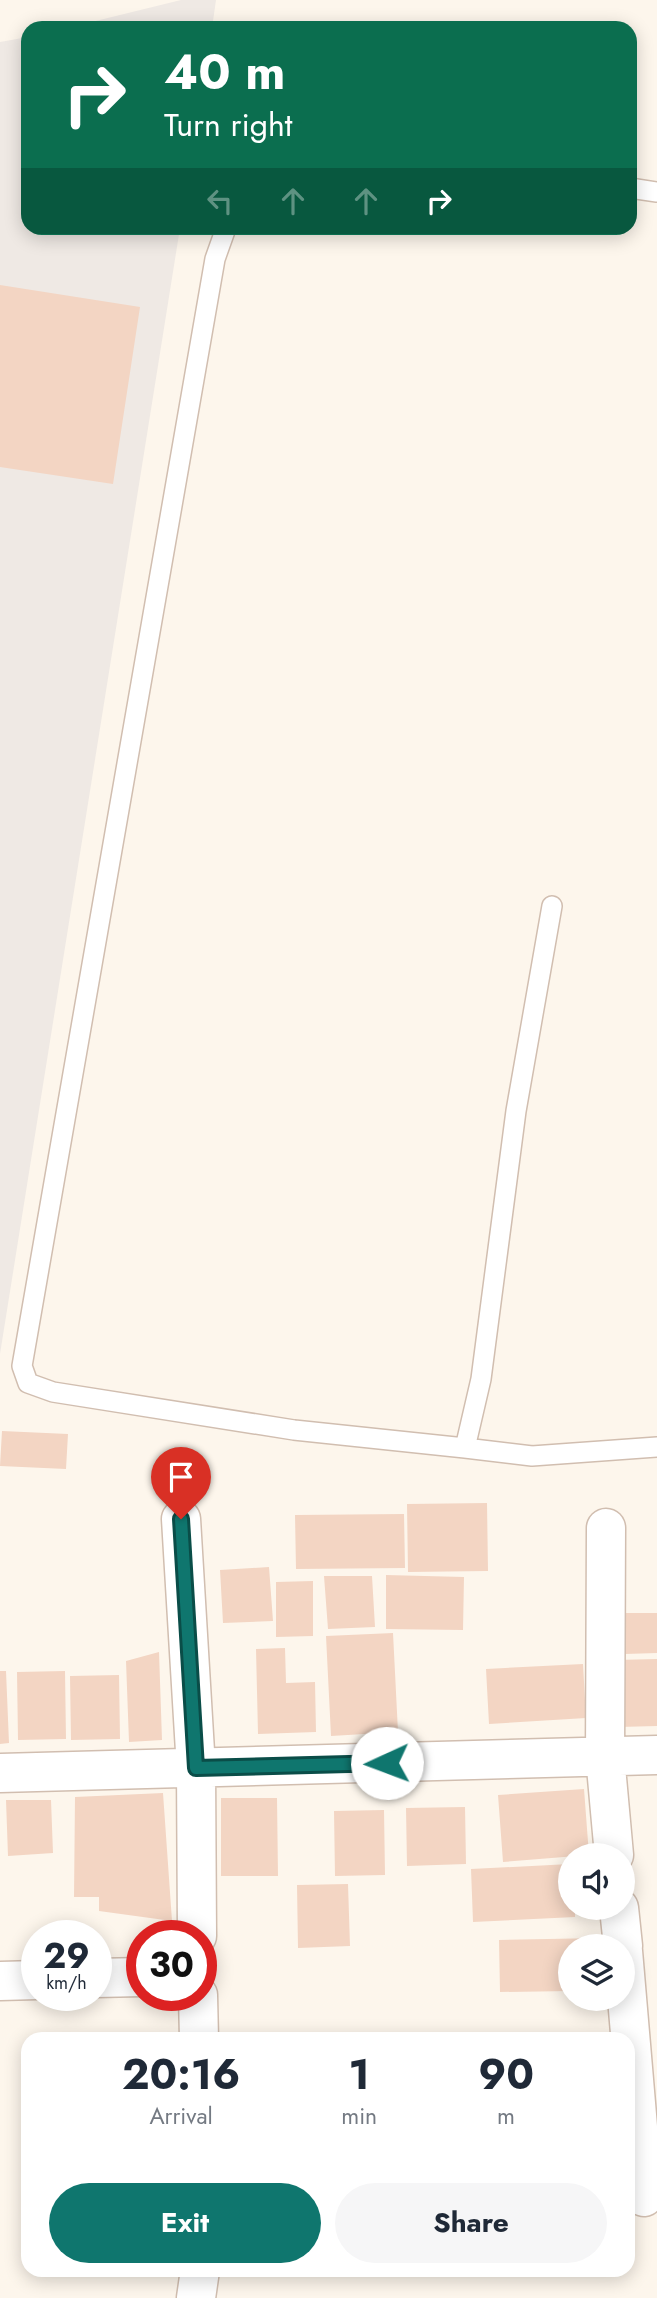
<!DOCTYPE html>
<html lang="en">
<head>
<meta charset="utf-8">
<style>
  body { margin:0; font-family:Jost,sans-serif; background:#f6f6f7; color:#1f2937; height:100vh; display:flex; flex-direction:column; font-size:26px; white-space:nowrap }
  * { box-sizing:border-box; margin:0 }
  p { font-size:23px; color:#747a83 }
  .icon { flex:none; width:38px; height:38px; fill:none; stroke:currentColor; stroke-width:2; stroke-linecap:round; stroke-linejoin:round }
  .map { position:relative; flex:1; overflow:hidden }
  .sheet { position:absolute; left:21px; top:2032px; width:614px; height:245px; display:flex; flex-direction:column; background:#fff; border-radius:21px; box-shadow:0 4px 18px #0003 }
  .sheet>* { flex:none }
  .banner { position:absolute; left:21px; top:21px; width:616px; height:214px; border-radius:21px; box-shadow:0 4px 18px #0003; background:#0b6e4f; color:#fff; overflow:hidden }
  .buttons { position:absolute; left:558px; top:1843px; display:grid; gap:14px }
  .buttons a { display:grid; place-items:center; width:77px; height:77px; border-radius:50%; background:#fff; box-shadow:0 4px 18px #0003; font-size:35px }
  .speed { position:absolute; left:21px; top:1920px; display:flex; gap:14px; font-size:35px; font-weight:700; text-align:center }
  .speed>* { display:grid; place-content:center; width:91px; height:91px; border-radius:50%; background:#fff; box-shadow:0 4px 18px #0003; line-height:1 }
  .speed small { font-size:18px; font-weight:400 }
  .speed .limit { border:10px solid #d22; background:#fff; color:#111 }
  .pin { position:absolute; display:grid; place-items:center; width:60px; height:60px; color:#fff; margin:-72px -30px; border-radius:50% 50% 50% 0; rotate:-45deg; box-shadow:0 0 7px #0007 }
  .pin .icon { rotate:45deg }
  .me { position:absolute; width:77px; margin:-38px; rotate:268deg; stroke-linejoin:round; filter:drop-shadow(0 0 5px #0008) }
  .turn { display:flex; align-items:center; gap:24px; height:147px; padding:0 28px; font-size:32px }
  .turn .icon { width:91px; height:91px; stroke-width:2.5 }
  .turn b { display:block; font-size:49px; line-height:60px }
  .lanes { display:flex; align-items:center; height:66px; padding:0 28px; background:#0003; justify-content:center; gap:35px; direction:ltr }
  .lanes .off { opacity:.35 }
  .eta { display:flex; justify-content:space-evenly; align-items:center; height:119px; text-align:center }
  .eta b { font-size:42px; font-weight:700; line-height:49px }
  .action { display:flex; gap:14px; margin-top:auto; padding:14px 28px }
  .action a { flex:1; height:80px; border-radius:42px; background:#0f766e; color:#fff; font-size:28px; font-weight:700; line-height:80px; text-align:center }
  .action a+a { background:#f6f6f7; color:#1f2937 }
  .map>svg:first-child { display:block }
  .industrial { fill:#efe9e4 }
  .building { fill:#f3d5c3 }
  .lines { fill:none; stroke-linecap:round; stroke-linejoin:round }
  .service-casing { stroke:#d1beb0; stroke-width:22 }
  .minor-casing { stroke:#d1beb0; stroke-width:41 }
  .service { stroke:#fff; stroke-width:19 }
  .minor { stroke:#fff; stroke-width:38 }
  .route-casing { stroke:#0a4d48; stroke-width:18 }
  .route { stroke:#0f766e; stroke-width:12 }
</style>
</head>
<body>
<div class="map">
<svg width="657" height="2298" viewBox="0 0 657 2298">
  <rect width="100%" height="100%" fill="#fdf6ec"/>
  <path class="industrial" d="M181 0H216L212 28H67Z
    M28 37V228H180L0 1354V42Z"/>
  <path class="building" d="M0 285 140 307 113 484 0 467Z
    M2 1431 68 1434 66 1469 0 1466Z
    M487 1503 488 1571 408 1572 407 1504Z
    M404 1514 405 1568 296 1569 295 1515Z
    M269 1567 273 1621 223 1623 220 1570Z
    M386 1575 464 1577 463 1630 386 1629Z
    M324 1576H372L375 1627 328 1629Z
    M313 1581V1636L276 1637V1582Z
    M624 1613H657V1653L625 1654Z
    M393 1633 398 1732 331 1736 326 1636Z
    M285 1648 286 1683 315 1682 316 1732 258 1734 256 1649Z
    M159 1652 162 1740 129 1742 126 1661Z
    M657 1659V1726L619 1727 616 1660Z
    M583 1664 586 1718 489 1724 486 1669Z
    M0 1671H6L9 1743 0 1744Z
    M65 1671 66 1739 18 1740 17 1672Z
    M119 1675 120 1739 71 1740 70 1676Z
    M584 1789 589 1855 503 1862 498 1795Z
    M163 1793 172 1921 99 1911V1897H74L75 1797Z
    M221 1798H277L278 1876H221Z
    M6 1800H51L53 1853 8 1856Z
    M465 1807 466 1864 407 1866 406 1808Z
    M384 1810 385 1875 335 1876 334 1811Z
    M570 1864V1908H575V1917L473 1922 471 1869Z
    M348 1884 350 1946 298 1948 297 1885Z
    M600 1938V1946H570V1991L500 1992 499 1940Z"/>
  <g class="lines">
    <g class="service-casing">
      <path id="service" d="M630 188 657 192
        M226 228 215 259 22 1366 28 1383 53 1392 294 1430 465 1448
        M552 906 516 1111 481 1379 465 1448 532 1456 657 1447"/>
    </g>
    <g class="minor-casing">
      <path id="minor" d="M181 1519 196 1768 197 1936
        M606 1528 605 1756 614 1855
        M0 1773 657 1755
        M619 1908 623 1946
        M623 1951 644 2197
        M96 1978 142 1977
        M0 1981 37 1980
        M198 1995 199 2039
        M196 2298 200 2270"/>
    </g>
    <use href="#service" class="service"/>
    <use href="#minor" class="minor"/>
  </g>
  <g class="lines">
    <g class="route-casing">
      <path id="route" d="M181 1519 196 1768 387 1763"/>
    </g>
    <use href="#route" class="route"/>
  </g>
</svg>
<div class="buttons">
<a><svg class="icon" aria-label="sound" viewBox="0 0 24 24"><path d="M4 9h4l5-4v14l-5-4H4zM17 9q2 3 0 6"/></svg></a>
<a><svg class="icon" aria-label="layers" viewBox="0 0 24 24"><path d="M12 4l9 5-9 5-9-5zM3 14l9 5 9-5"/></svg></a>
</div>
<div class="speed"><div>29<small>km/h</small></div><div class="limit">30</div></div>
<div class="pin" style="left:181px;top:1519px;background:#d93025"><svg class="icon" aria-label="arrive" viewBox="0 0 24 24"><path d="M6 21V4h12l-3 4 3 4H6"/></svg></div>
<svg class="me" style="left:387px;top:1763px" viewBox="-20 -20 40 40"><circle r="19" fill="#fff"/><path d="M0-13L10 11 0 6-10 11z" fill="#0f766e"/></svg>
<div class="banner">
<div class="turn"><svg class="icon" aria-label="right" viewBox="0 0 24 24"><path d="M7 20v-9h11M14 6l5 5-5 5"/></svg><div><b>40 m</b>Turn right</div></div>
<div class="lanes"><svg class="icon off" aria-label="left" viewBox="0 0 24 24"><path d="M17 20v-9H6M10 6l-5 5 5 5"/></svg><svg class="icon off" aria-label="ahead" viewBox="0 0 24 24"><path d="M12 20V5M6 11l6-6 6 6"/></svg><svg class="icon off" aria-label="ahead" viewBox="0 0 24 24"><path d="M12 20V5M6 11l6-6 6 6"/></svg><svg class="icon" aria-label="right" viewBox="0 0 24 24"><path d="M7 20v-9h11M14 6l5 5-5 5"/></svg></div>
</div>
<section class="sheet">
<div class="eta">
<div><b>20:16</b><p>Arrival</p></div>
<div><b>1</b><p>min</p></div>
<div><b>90</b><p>m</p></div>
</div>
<div class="action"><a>Exit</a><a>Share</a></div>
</section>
</div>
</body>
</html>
